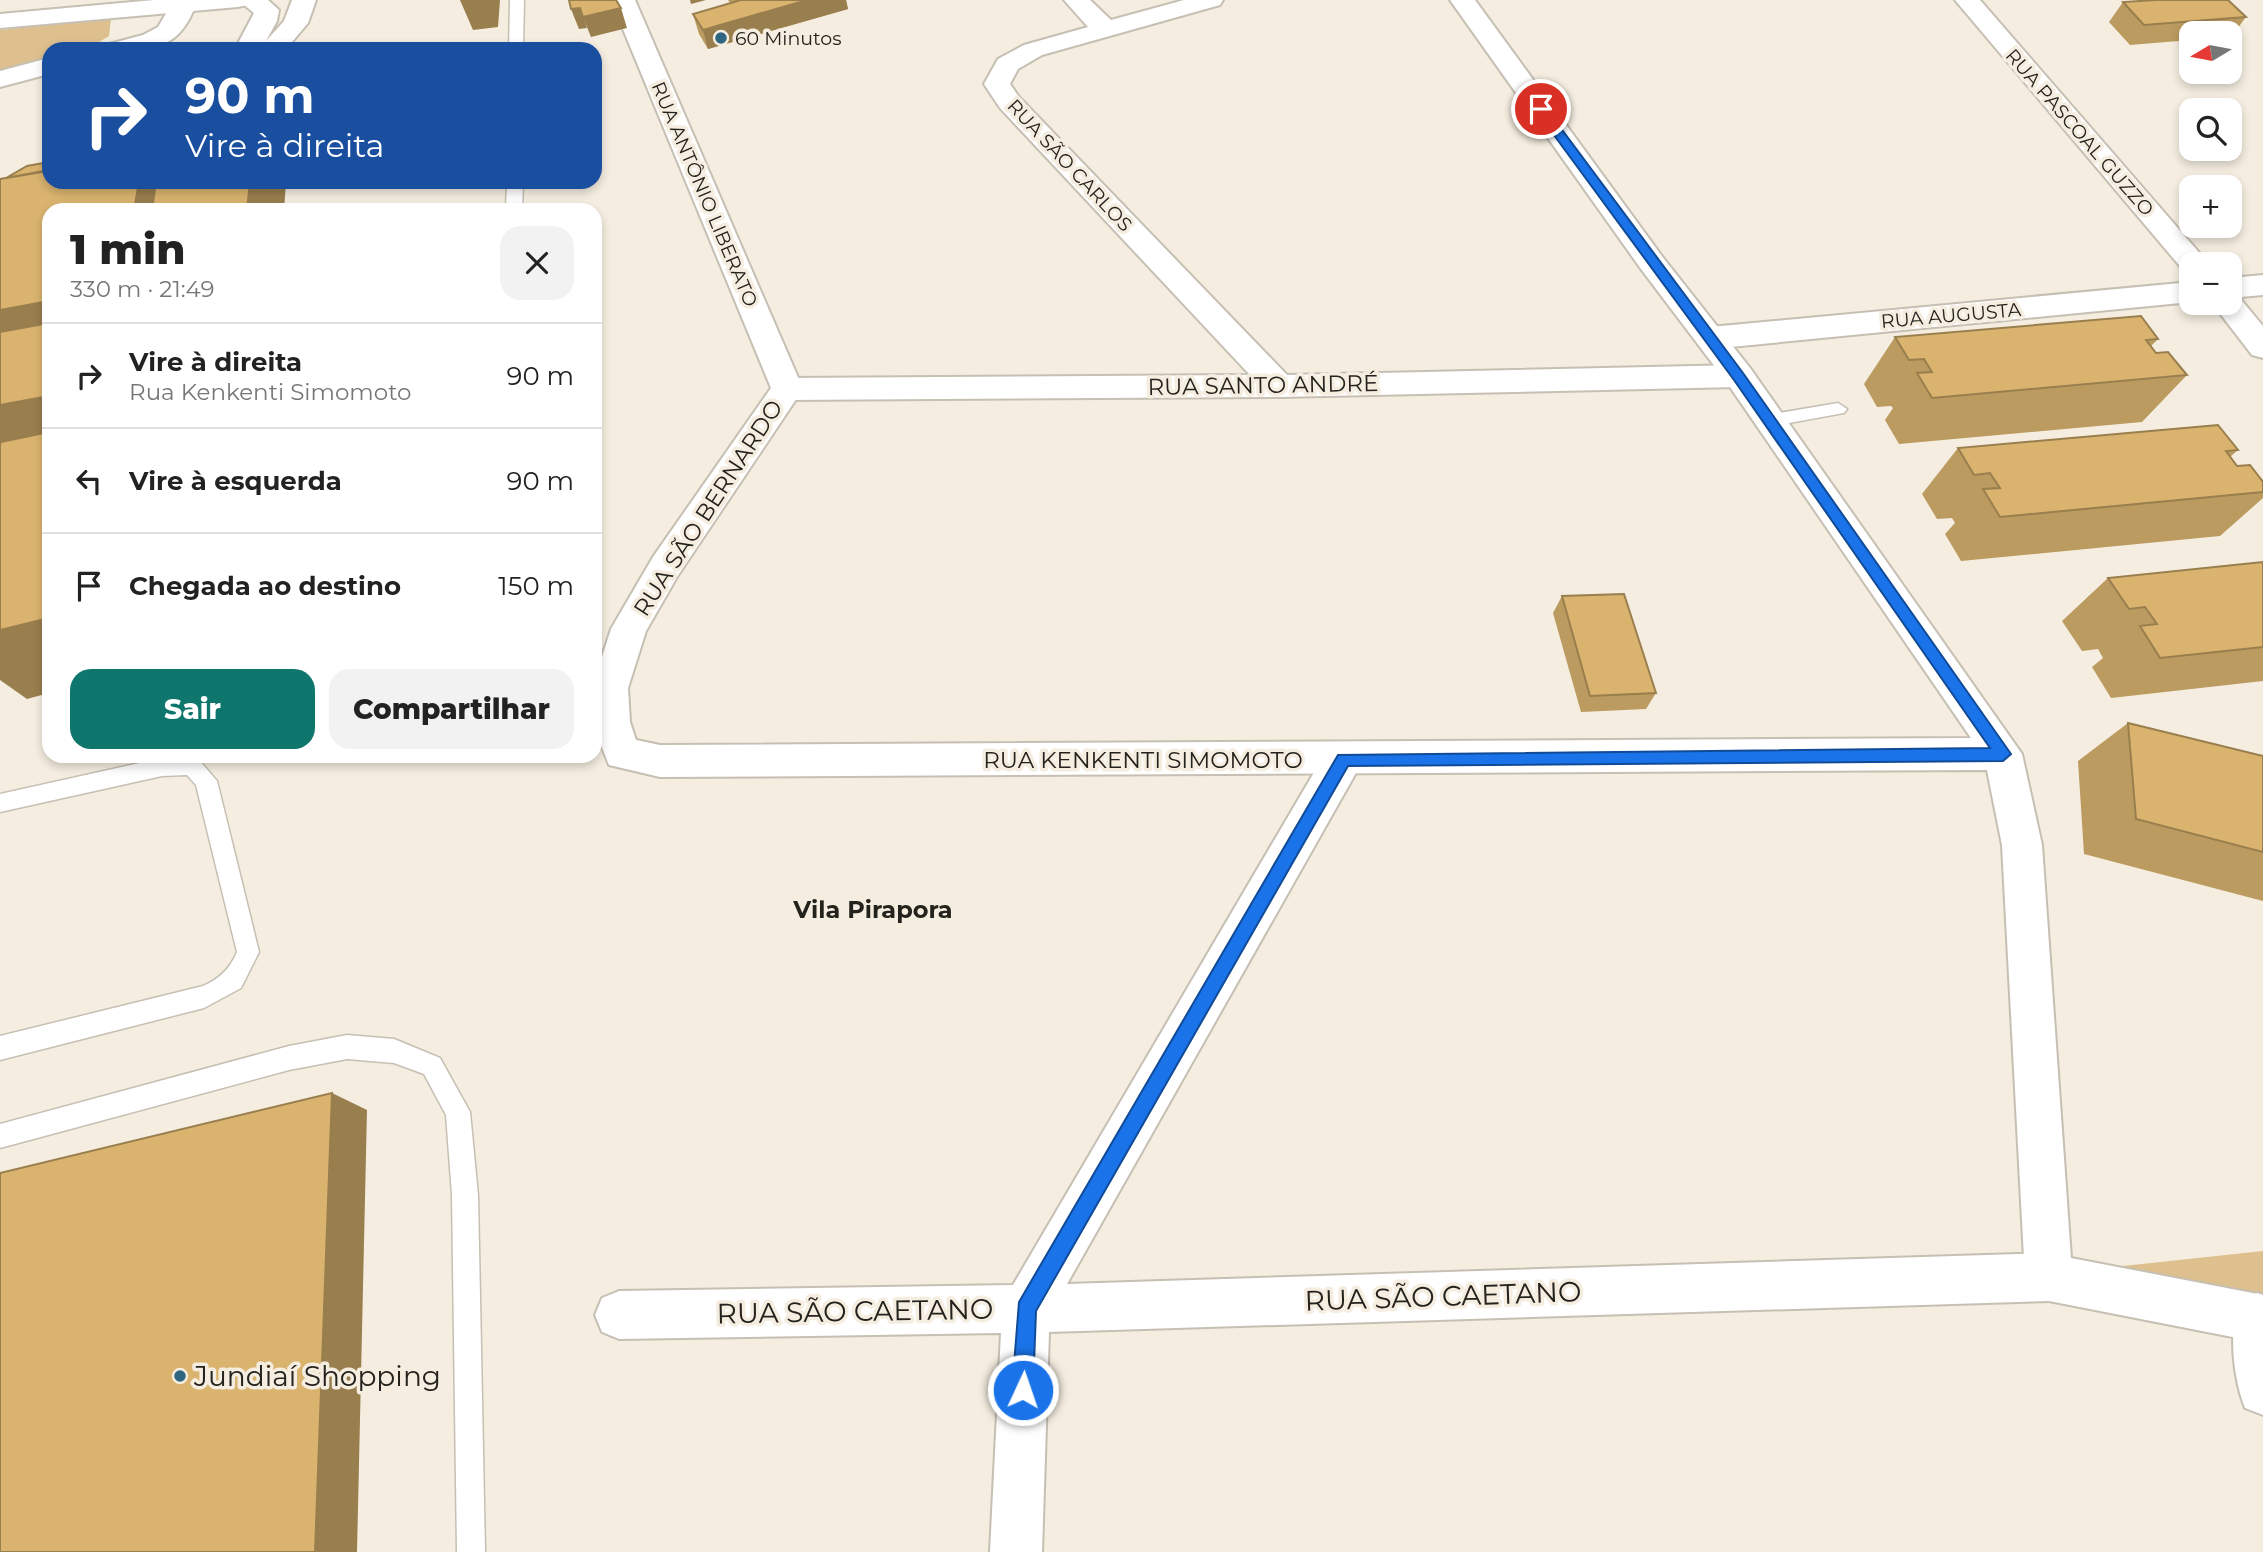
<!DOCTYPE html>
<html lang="pt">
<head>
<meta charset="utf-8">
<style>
  body { margin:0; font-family:Montserrat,sans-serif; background:#f2f2f2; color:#222; height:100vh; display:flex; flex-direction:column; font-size:26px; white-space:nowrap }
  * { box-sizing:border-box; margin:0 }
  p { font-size:23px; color:#767676 }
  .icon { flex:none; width:38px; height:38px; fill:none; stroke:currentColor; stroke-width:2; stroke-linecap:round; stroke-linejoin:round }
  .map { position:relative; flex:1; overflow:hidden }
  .panel { position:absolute; left:42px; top:203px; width:560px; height:560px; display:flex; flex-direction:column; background:#fff; border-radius:21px; box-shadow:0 4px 10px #0003 }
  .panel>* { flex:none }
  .banner { position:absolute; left:42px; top:42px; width:560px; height:147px; border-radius:21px; box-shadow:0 4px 10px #0003; background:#1a4fa0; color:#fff; overflow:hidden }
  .needle { width:46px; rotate:260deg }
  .buttons { position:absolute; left:2179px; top:21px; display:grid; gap:14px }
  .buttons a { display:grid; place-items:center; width:63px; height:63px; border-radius:14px; background:#fff; box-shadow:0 4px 10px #0003; font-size:35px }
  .pin { position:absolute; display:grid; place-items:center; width:60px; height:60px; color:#fff; margin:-30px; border:4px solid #fff; border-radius:50%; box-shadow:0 2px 7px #0007 }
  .me { position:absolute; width:77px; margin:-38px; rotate:3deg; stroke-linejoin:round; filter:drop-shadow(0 0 5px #0008) }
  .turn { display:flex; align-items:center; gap:24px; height:147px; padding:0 28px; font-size:32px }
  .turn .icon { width:91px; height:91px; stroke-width:2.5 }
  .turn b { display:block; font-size:49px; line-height:60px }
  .round { display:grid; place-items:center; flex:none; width:74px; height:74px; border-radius:21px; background:#f2f2f2 }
  .overview { display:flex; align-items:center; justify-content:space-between; height:119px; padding:0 28px }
  h1 { font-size:42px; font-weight:800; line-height:52px }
  .cta { display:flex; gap:14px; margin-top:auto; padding:14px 28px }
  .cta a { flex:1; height:80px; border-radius:21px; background:#0f766e; color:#fff; font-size:28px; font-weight:800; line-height:80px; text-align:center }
  .cta a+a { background:#f2f2f2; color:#222 }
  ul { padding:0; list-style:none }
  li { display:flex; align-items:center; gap:21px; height:105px; padding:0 28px; border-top:2px solid #e0e0e0 }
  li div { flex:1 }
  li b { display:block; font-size:26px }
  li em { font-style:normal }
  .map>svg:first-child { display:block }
  .green { fill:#ddc08e }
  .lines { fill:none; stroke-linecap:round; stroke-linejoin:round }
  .service-casing { stroke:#c6bfb3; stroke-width:3 }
  .minor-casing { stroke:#c6bfb3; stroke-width:4 }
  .tertiary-casing { stroke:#c6bfb3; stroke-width:4 }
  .service { fill:#fff; fill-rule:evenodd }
  .minor { fill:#fff; fill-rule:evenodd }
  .tertiary { fill:#fff; fill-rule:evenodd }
  .wall { fill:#bb9b5f }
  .shaded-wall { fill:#997e4e }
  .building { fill:#dab46f; stroke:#997e4e; stroke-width:2 }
  .route { fill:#1a73e8; stroke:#114b97; stroke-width:2 }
  .poi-dot { fill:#2e6580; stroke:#f5ede0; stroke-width:2.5 }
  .labels { text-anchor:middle; stroke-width:7; stroke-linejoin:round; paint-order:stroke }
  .far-poi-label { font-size:19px; fill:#24221d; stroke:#f5ede0; text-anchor:start }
  .far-street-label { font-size:19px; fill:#24221d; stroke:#f5ede0 }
  .street-label { font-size:23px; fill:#24221d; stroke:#f5ede0 }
  .neighbourhood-label { font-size:24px; font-weight:bold; fill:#24221d; stroke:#f5ede0 }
  .near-street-label { font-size:28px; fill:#24221d; stroke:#f5ede0 }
  .near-poi-label { font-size:28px; fill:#24221d; stroke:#f5ede0; text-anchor:start }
</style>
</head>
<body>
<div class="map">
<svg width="2263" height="1552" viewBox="0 0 2263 1552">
  <rect width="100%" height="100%" fill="#f5ede0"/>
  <path class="green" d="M111 19 109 36 87 49H49V59L0 71V30Z
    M2263 1251V1305L2095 1269Z"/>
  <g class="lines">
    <g class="service-casing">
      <path id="service" d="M510 0H524L523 49H509Z
        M507 182H523L522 210H506Z
        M1838 403 1847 409 1844 413 1767 427 1758 421 1767 415Z
        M192 757 199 760 217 781 259 952 241 988 204 1008 0 1060V1036L203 986C219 979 230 969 237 952L196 785 187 775 162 776 0 812V794L162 758Z
        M347 1035 394 1039 440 1058 470 1112 478 1195 485 1552H457L452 1195 446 1115 424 1074 394 1063 347 1059 289 1070 0 1148V1124L289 1046Z"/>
    </g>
    <g class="minor-casing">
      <path id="minor" d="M174 0H194L196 4C178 53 151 49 105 49L109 44 143 35 158 27Z
        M238 0H268L279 10 277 21 266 41 284 21 292 0H316L308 23 286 49H235L254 13Z
        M1064 0H1090L1111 20 1184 0H1223L1220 5 1042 55 1018 69 1010 84 1019 97 1287 375 1739 365 1750 368 1755 376 1750 384 1739 387 1279 397 787 400 776 397 771 389 776 381 787 378 1250 375 1000 108 984 84 998 59 1024 45 1088 27Z
        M49 58V74L0 87V71Z
        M2263 275V295L2230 298V278Z
        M2191 282V302L1710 349 1699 345 1695 338 1699 331 1710 327Z
        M1343 743 1357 747 1362 759 1357 771 1067 1284 2049 1253 2066 1260 2073 1277 2066 1294 2049 1301 1049 1332 1042 1552H990L1001 1333 619 1339 602 1332 595 1315 602 1298 619 1291 1013 1285 1329 747Z
        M2257 1293 2263 1295V1415L2245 1408C2233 1378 2228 1330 2240 1300Z"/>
    </g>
    <g class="tertiary-casing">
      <path id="tertiary" d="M154 0H250L247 5 238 7 0 28V14Z
        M611 0H635L803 389 677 577 646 631 628 688 630 722 636 740 660 745 1971 738 1728 384 1641 269 1450 0H1475L1661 255 1750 368 2022 754 2042 845 2071 1258 2263 1295V1343L2049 1301 2032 1294 2025 1277 2002 845 1987 770 660 777 609 765 595 730V678L611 629 653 557 771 388Z
        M1955 0H1980L2209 264H2191V273L2184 271Z
        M2230 294 2238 296 2263 326V358L2252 355 2212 303H2230Z"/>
    </g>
    <use href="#service" class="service"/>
    <use href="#minor" class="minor"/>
    <use href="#tertiary" class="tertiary"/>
  </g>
  <path class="wall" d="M728 0H846L848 9 708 49 699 34 693 14 730 3Z
    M2123 2 2246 17 2231 37H2230V33H2191V40L2130 45 2109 22Z
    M1895 337 2158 339 2151 346 2156 353 2187 375 2142 422 1899 444 1885 420 1893 408 1891 406 1877 407 1864 384Z
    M1958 448 2238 450 2230 457 2237 466 2263 482V498L2220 536 1961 561 1945 534 1955 523 1952 518 1937 519 1922 494Z
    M2263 562V681L2111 698 2092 667 2103 658 2098 649 2082 651 2062 621 2108 578Z
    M1562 596 1656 693 1646 709 1581 712 1553 613Z
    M2128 723 2263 756V901L2084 854 2078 761Z"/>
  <path class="shaded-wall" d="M460 0H500L498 27 473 30Z
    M690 0H706L691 4Z
    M807 0H846L848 9 708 49 703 30Z
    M580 8 587 28 579 29 571 9Z
    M621 8 627 28 591 37 583 17Z
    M110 182H163L184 210H49V379L0 367V231Z
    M250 182H286L284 210H247Z
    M49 396V451L0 476V405Z
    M49 618V693L27 699 0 680V630Z
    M332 1093 367 1110 357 1552H315Z"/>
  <path class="building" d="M569 0H616L621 8 583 17 580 8 571 9Z
    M741 0H807L703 30 693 14Z
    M2156 0H2228L2246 17 2144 25 2123 2Z
    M49 162V171L6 178 27 166Z
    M49 170V182H139L134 210H49V301L0 310V179Z
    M156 182H250L247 210H152Z
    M2141 316 2158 339 2146 340 2156 353 2168 352 2187 375 1932 398 1917 373 1932 372 1924 359 1909 360 1895 337Z
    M49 323V396L0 405V332Z
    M2218 425 2238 450 2226 451 2237 466 2250 465 2263 482V492L2000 517 1983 489 2000 488 1990 473 1974 475 1958 448Z
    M49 432V618L0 630V445L1 442Z
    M2263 562V647L2160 658 2140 626 2157 624 2145 607 2129 609 2108 578Z
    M1624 594 1656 693 1590 696 1562 596Z
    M2128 723 2263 756V852L2136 819Z
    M332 1093 315 1552H0V1173Z"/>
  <path class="route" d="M1541 106 1545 107 1743 373 2011 754 2003 761 1348 766 1036 1311 1033 1390 1030 1397 1023 1400 1015 1397 1012 1390 1019 1302 1338 755 1990 748 1734 380 1537 112 1535 109Z"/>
  <g class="poi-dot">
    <circle cx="721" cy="38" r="7"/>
    <circle cx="180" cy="1376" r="7"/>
  </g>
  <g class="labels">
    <g class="far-poi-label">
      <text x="735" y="45">60 Minutos</text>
    </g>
    <g class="far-street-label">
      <text transform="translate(2080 132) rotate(49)" y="7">RUA PASCOAL GUZZO</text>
      <text transform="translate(1070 165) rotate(47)" y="7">RUA SÃO CARLOS</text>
      <text transform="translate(705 194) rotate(67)" y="7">RUA ANTÔNIO LIBERATO</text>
      <text transform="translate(1951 315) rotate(-5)" y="7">RUA AUGUSTA</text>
    </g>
    <g class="street-label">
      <text transform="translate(1263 385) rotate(-1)" y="8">RUA SANTO ANDRÉ</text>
      <text transform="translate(708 508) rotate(-57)" y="8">RUA SÃO BERNARDO</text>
      <text x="1143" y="768">RUA KENKENTI SIMOMOTO</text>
    </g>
    <g class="neighbourhood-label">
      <text x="873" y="918">Vila Pirapora</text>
    </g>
    <g class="near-street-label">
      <text transform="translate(1443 1296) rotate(-2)" y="10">RUA SÃO CAETANO</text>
      <text transform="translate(855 1311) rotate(-1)" y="10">RUA SÃO CAETANO</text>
    </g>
    <g class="near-poi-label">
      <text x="194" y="1386">Jundiaí Shopping</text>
    </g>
  </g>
</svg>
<div class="buttons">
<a><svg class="needle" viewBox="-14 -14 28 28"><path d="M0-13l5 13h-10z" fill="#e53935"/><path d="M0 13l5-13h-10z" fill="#767676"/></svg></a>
<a><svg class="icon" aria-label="search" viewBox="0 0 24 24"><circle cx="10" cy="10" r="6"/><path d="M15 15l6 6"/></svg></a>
<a>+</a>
<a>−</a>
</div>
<div class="pin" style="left:1541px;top:109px;background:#d93025"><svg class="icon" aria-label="arrive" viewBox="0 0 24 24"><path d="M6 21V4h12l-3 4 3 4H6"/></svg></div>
<svg class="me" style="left:1023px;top:1390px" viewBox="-20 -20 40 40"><circle r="17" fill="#1a73e8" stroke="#fff" stroke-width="3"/><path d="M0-11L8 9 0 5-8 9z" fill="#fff"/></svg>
<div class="banner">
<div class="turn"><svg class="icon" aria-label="right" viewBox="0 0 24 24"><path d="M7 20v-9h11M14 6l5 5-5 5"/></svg><div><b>90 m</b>Vire à direita</div></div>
</div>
<section class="panel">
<div class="overview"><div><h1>1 min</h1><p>330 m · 21:49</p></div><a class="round"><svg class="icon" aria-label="close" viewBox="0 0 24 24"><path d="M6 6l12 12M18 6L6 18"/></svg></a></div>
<ul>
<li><svg class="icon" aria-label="right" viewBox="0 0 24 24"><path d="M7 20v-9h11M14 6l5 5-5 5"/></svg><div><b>Vire à direita</b><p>Rua Kenkenti Simomoto</p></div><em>90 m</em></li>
<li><svg class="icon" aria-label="left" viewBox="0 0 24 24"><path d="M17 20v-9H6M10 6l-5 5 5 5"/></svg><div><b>Vire à esquerda</b></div><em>90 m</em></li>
<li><svg class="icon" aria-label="arrive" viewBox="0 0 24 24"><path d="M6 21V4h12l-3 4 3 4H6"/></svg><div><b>Chegada ao destino</b></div><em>150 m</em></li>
</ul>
<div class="cta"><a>Sair</a><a>Compartilhar</a></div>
</section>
</div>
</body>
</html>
